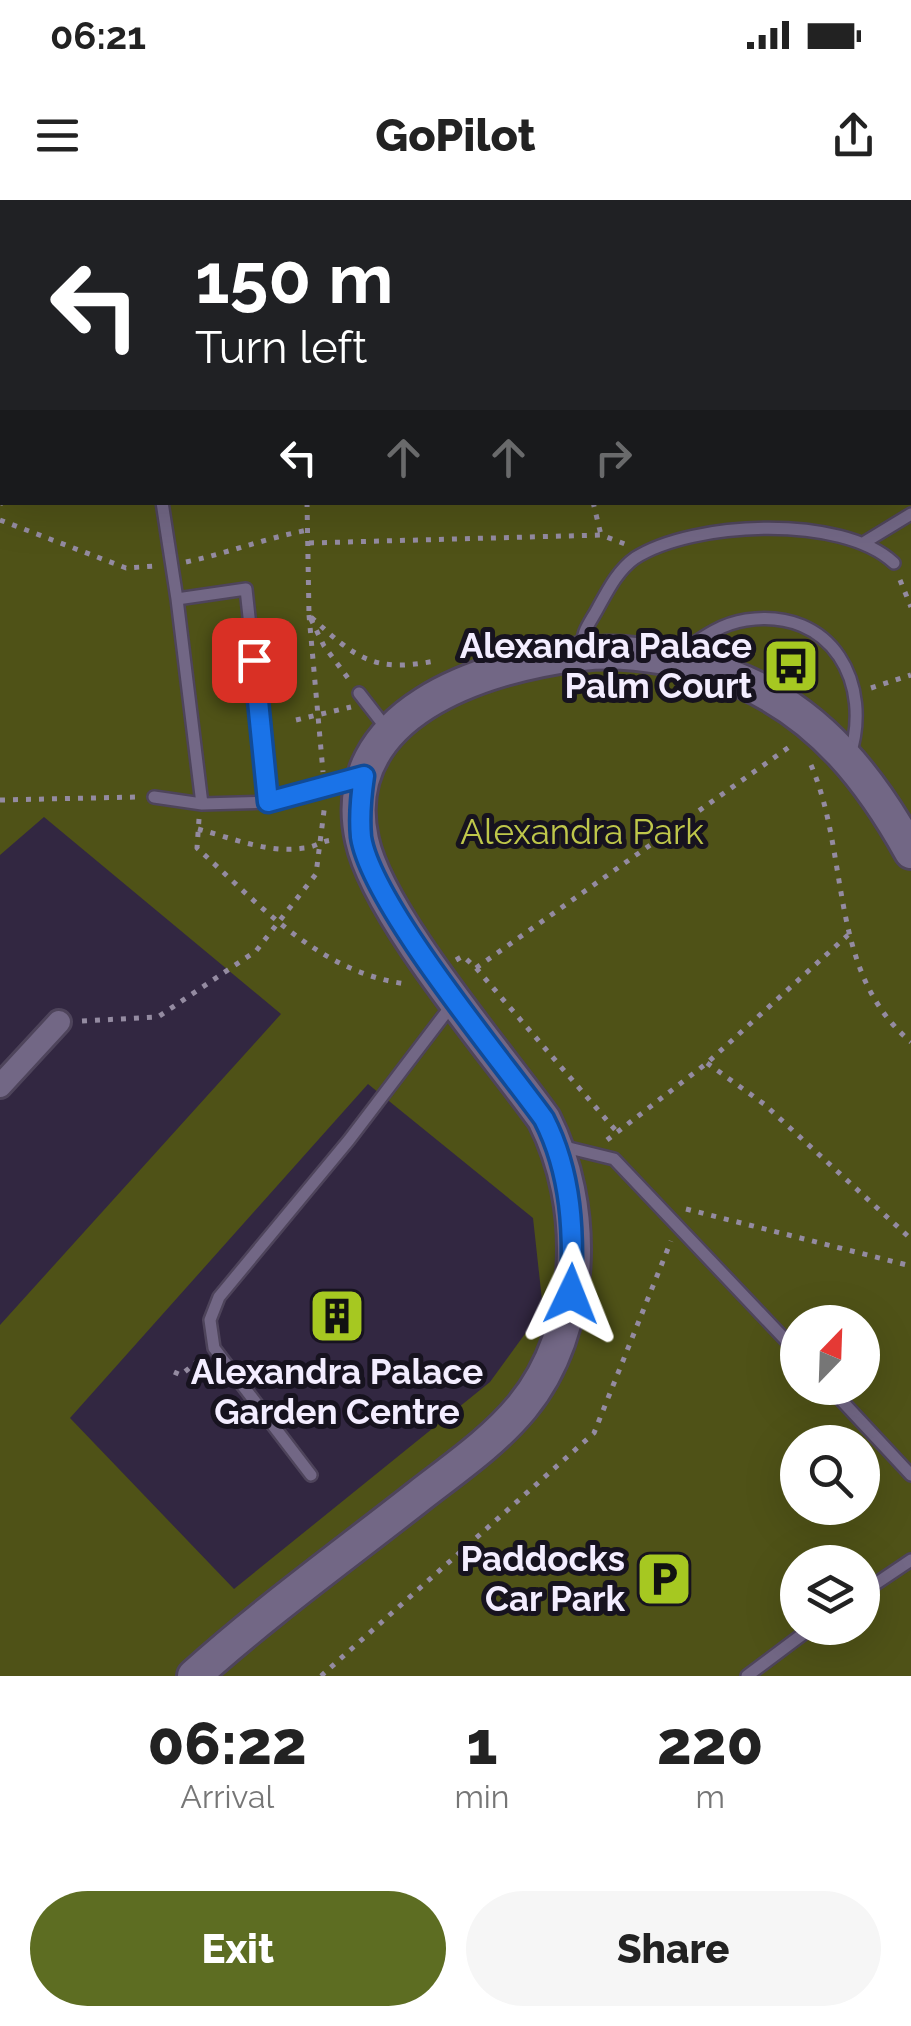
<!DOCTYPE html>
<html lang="en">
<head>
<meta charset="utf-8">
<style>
  body { margin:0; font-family:Raleway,sans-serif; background:#f6f6f6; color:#222; height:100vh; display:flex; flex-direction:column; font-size:38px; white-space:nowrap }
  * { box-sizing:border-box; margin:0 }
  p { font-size:32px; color:#767676 }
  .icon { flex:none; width:55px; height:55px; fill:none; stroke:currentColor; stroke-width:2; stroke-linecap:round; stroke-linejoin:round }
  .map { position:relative; height:1476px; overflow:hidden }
  .drawer { display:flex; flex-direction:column; background:#fff; flex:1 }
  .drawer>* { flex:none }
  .top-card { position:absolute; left:0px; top:0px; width:912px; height:305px; box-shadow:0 10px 40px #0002; background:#202124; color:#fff; overflow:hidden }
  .needle { width:65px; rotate:23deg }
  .tools { position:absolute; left:780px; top:1105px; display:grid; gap:20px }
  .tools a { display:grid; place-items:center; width:100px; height:100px; border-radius:50%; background:#fff; box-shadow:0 10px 40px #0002; font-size:50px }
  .pin { position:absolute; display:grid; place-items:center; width:85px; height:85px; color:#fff; margin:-42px; border-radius:20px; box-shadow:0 5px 15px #0006 }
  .me { position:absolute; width:110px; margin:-55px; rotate:2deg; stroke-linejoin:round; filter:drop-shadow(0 0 8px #0008) }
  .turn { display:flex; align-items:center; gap:35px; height:210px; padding:0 30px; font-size:45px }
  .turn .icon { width:130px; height:130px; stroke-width:2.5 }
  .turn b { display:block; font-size:70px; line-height:85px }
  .lanes { display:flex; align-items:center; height:95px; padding:0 30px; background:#0003; justify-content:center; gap:50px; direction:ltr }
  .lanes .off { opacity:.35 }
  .eta { display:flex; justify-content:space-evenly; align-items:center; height:170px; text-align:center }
  .eta b { font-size:60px; font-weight:800; line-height:70px }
  .primary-button { display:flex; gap:20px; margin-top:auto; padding:20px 30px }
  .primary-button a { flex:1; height:115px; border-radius:60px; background:#5d6d22; color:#fff; font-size:40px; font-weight:800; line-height:115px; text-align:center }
  .primary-button a+a { background:#f6f6f6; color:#222 }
  .status { display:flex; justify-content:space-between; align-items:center; height:70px; padding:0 50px; background:#fff; direction:ltr }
  .status svg { height:28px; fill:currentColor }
  header { display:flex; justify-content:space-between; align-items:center; height:130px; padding:0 30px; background:#fff; font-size:45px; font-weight:800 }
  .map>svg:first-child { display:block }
  .green { fill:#4f5217; fill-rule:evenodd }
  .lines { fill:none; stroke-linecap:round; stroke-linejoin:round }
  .lane-casing { stroke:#4e445b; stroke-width:16 }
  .street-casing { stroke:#4e445b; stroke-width:28 }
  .secondary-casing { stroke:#4e445b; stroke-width:38 }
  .path { stroke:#948ba1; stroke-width:5; stroke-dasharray:5 8; stroke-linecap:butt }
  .lane { stroke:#726785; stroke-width:11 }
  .street { stroke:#726785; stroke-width:22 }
  .secondary { stroke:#726785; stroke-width:32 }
  .route-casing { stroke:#114b97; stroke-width:25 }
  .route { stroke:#1a73e8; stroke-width:18 }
  .labels { text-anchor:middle; stroke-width:10; stroke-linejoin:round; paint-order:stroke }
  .poi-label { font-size:35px; font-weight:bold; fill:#f3edff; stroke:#17131f; text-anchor:end }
  .park-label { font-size:35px; fill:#bfc74a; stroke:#17131f }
</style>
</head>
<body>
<div class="status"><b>06:21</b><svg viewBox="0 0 49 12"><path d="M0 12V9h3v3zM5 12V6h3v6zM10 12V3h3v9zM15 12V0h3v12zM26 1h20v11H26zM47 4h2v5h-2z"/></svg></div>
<header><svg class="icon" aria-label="menu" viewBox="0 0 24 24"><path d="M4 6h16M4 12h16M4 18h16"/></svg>GoPilot<svg class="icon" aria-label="share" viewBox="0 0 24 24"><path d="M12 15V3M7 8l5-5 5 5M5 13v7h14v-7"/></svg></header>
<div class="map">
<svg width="911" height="1476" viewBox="0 0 911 1476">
  <rect width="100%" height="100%" fill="#322741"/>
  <path class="green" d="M911 172V1476H0V1125L281 814 44 617 0 655V176L2 302H910ZM368 884 533 1018 543 1109 490 1182 234 1389 70 1218ZM798 1122H862V1188H798ZM798 1242H862V1308H798ZM798 1362H862V1428H798Z"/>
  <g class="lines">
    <g class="lane-casing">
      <path id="lane" d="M910 85H911
        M910 241 911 245
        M162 302 177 399
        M865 342 911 314
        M582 450C581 432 590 423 598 408 608 390 618 370 635 358 693 321 842 314 894 363
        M677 455C699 440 719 424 746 420 832 407 874 484 849 558
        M359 493 387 529
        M154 597 202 604 269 602 360 577
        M202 604 177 399 246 389 269 602
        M561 946 614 959 798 1153
        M830 1188 911 1275
        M311 1275 214 1148 210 1120 219 1097 349 940 451 806
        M862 1393 911 1360
        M747 1476 811 1428"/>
    </g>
    <g class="street-casing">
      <path id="street" d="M0 886 59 822"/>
    </g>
    <g class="secondary-casing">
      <path id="secondary" d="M215 0H301
        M194 1476C265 1412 344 1355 419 1296 455 1268 493 1242 522 1207 586 1129 588 1006 544 919 496 852 378 715 362 640 334 513 484 465 581 454 632 448 697 461 744 482 822 517 871 580 911 652"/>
    </g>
    <path class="path" d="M0 260H2
      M307 302 309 415 324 446 351 482
      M593 302 601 335
      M0 305 2 300
      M0 320 126 368 156 366
      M309 343 601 335 625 344
      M186 362C228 353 266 338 308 330
      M900 380 911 407
      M309 415 323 572
      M311 417C356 458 373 473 435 461
      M871 488 911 475
      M296 520 351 507
      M811 565C850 655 828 773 911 842
      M0 600 136 597
      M199 619 197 648C259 704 319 773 407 784
      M198 629C232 638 269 654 304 648 316 647 322 640 335 640
      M456 760 463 756 476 768 617 932
      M476 768 792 545
      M82 821 158 817 256 751 316 674 325 603
      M707 863 764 904 911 1039
      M607 940 707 863 848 735
      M686 1009 911 1066
      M174 1172 181 1175 200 1159
      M321 1476 594 1233 671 1041"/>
    <use href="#lane" class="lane"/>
    <use href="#street" class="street"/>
    <use href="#secondary" class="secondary"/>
  </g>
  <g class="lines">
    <g class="route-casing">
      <path id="route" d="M254 460 268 602 364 576C361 596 359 616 361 637 371 703 500 858 544 919 572 974 574 1033 571 1094"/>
    </g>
    <use href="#route" class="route"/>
  </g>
  <defs>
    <g id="bus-square" transform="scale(2.875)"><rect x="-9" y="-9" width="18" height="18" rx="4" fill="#a6c821" stroke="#17131f"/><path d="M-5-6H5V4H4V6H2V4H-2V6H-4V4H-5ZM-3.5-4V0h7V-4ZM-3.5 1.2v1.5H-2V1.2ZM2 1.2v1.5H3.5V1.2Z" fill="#111"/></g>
    <g id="building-square" transform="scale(2.875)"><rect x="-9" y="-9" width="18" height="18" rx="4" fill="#a6c821" stroke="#17131f"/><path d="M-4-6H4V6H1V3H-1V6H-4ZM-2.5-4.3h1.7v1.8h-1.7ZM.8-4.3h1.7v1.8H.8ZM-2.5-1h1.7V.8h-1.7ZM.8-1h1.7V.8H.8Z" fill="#111"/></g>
    <g id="parking-square" transform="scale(2.875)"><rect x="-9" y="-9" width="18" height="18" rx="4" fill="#a6c821" stroke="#17131f"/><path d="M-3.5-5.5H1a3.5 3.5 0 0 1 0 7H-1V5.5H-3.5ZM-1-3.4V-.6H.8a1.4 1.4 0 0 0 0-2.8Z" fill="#111"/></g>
  </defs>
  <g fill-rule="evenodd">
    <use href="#bus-square" x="791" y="466"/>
    <use href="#building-square" x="337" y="1116"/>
    <use href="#parking-square" x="664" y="1379"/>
  </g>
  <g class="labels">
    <g class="poi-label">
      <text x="752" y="458">Alexandra Palace<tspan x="752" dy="40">Palm Court</tspan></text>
      <text x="337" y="1184" text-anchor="middle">Alexandra Palace<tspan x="337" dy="40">Garden Centre</tspan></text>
      <text x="625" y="1371">Paddocks<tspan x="625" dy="40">Car Park</tspan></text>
    </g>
    <g class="park-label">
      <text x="582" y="644">Alexandra Park</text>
    </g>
  </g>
</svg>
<div class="tools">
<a><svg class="needle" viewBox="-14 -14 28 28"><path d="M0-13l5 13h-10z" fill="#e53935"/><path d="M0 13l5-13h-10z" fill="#767676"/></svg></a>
<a><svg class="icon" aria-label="search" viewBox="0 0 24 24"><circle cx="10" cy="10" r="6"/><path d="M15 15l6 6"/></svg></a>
<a><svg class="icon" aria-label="layers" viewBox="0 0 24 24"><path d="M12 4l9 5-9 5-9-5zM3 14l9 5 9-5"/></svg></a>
</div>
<div class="pin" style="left:254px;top:460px;background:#d93025"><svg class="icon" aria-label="arrive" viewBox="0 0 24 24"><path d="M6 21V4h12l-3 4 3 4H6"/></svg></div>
<svg class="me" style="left:571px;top:1094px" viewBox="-20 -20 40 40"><path d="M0-17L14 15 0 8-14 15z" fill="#1a73e8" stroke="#fff" stroke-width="4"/></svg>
<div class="top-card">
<div class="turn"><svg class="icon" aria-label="left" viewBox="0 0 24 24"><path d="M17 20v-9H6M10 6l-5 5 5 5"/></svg><div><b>150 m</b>Turn left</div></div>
<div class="lanes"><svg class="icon" aria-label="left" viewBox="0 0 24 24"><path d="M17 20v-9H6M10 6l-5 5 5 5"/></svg><svg class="icon off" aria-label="ahead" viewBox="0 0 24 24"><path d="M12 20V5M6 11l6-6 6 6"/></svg><svg class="icon off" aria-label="ahead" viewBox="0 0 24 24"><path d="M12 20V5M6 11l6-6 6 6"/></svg><svg class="icon off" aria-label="right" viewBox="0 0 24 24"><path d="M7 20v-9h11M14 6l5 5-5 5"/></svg></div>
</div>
</div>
<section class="drawer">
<div class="eta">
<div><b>06:22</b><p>Arrival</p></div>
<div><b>1</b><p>min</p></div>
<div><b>220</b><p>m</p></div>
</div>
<div class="primary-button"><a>Exit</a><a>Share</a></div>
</section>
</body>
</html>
